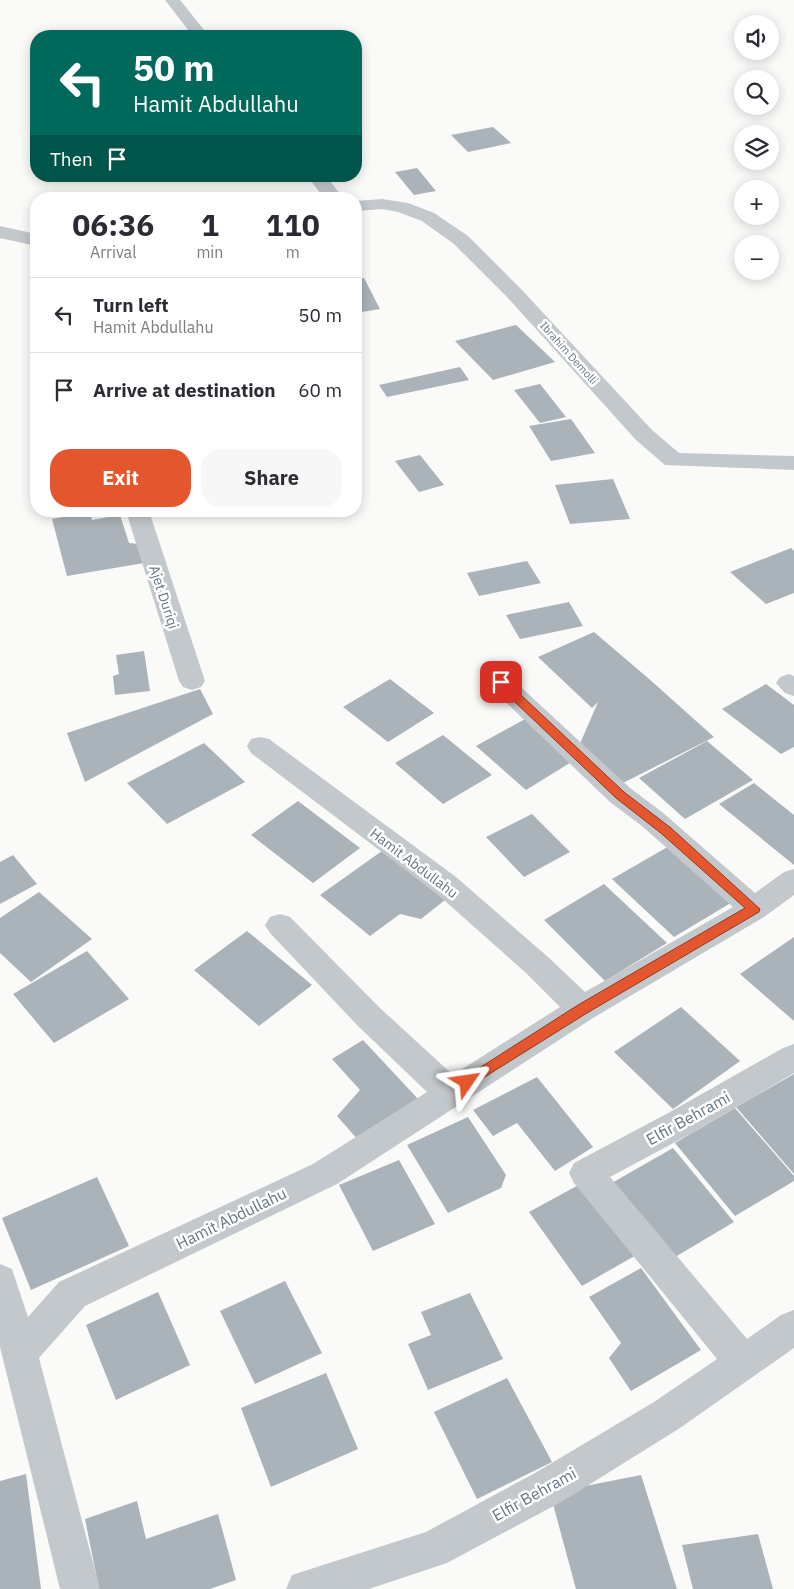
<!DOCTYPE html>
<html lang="en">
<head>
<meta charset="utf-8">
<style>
  body { margin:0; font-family:"IBM Plex Sans",sans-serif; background:#f7f7f7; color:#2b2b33; height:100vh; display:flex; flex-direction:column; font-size:19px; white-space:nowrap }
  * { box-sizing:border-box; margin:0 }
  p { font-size:16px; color:#7c7c81 }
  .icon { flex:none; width:28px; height:28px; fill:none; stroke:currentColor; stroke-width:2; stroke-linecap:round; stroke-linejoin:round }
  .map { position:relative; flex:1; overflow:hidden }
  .details { position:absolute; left:30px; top:192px; width:332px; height:325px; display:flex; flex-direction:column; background:#fff; border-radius:20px; box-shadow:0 2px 12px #0003 }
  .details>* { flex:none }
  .top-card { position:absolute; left:30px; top:30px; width:332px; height:152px; border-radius:20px; box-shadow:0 2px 12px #0003; background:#00695c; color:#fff; overflow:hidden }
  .fabs { position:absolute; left:734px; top:15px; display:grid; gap:10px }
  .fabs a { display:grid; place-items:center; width:45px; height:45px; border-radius:50%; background:#fff; box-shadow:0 2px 12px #0003; font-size:25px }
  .pin { position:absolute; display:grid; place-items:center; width:42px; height:42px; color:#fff; margin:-21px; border-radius:10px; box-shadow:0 2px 8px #0006 }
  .me { position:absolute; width:55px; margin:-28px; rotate:58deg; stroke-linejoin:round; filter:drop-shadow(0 0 4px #0008) }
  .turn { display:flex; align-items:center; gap:18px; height:105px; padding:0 20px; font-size:22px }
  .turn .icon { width:65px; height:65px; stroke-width:2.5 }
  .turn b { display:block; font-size:35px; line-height:42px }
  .then { display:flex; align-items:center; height:48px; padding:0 20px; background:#0003; gap:10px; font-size:19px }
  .eta { display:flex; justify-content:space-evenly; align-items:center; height:85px; text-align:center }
  .eta b { font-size:30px; font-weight:800; line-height:35px }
  .cta { display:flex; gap:10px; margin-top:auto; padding:10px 20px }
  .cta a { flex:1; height:58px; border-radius:20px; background:#e4572e; color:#fff; font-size:20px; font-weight:800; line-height:58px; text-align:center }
  .cta a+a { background:#f7f7f7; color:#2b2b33 }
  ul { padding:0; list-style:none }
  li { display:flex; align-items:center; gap:15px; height:75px; padding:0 20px; border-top:1px solid #e1e1e2 }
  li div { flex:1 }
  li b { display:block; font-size:19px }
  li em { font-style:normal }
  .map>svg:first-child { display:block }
  .building { fill:#aab3b9 }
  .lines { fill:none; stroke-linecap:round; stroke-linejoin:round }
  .street { fill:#c3c8cc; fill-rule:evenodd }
  .route { fill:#e4572e; stroke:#94391e }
  .labels { text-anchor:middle; stroke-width:5; stroke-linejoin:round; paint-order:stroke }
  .far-street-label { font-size:11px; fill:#657683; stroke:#fff }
  .street-label { font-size:14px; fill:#657683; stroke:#fff }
  .near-street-label { font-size:16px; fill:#657683; stroke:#fff }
</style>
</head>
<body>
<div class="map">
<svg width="794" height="1589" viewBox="0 0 794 1589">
  <rect width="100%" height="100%" fill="#fafaf8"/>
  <path class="building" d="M493 127 511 143 468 152 451 135Z
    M417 168 436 191 414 195 395 172Z
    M364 278 380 309 356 313V279Z
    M516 325 555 362 493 380 455 341Z
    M460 367 469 380 387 397 379 385Z
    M540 384 566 417 540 423 514 390Z
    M571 419 595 453 551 461 529 426Z
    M420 455 444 485 419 492 395 461Z
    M613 479 630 519 570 524 555 485Z
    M90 512 92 520 120 515 129 543 139 544 144 563 67 576 52 519Z
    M791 548 794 551V593L766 604 730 572Z
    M527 561 541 583 479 596 467 573Z
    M569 602 583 626 520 639 506 615Z
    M594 632 648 678 714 737 619 785 579 746 598 702 592 708 538 657Z
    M144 651 150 691 115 695 113 676 119 674 116 655Z
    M390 679 434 713 388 742 343 707Z
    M766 684 794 705V747L781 754 722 709Z
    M200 689 213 714 85 782 67 733Z
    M527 718 573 761 526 790 476 746Z
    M443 735 492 775 443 804 395 763Z
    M707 741 753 780 685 819 639 778Z
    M204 743 245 782 167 824 127 783Z
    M754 783 794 815V865L719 804Z
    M298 801 360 848 313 883 251 835Z
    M532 814 570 852 524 877 486 837Z
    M671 845 734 901 674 937 612 879Z
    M382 851 445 900 421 919 400 914 370 936 320 895Z
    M13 855 37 884 0 904V862Z
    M604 884 667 943 605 981 544 920Z
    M39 892 92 939 31 982 0 953V918Z
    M247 931 312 985 259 1026 194 970Z
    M794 937V1021L740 974Z
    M87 951 129 999 54 1043 13 994Z
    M681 1007 740 1061 673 1109 614 1052Z
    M363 1040 419 1100 359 1141 337 1116 360 1090 332 1059Z
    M794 1074V1174L736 1107Z
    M537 1077 593 1147 555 1171 517 1123 493 1136 473 1110Z
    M735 1108 794 1176V1181L735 1216 675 1143Z
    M468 1117 506 1175 501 1188 448 1213 407 1145Z
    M673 1148 734 1222 670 1260 610 1184Z
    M399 1160 435 1224 373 1251 339 1185Z
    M97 1177 129 1246 31 1290 2 1218Z
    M584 1182 638 1254 582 1286 529 1212Z
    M641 1268 701 1350 631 1391 609 1358 621 1343 589 1297Z
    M285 1281 322 1353 255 1384 220 1311Z
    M158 1292 190 1365 116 1400 86 1325Z
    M470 1293 503 1359 428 1390 408 1344 431 1335 421 1312Z
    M326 1373 358 1449 271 1487 241 1408Z
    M507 1378 552 1462 477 1499 434 1412Z
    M26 1474 41 1589H0V1481Z
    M641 1475 677 1589H576L550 1493Z
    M137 1501 146 1539 218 1514 236 1580 210 1589H99L85 1519Z
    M758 1534 773 1589H693L682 1545Z"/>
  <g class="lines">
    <path class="street" d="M165 0H180L209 36H193Z
      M307 176H326L344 199H325Z
      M382 199 408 203 434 213 468 236 521 289 652 430 679 453 794 456V470L665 465 636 440 507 297 454 244 422 221 398 212 382 209 356 211V201Z
      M0 226 36 234V246L0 238Z
      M126 511H149L205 681 201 687 192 690 183 687 179 681Z
      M501 674 510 677 630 788 662 812 755 893 784 872 794 869V895L764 917 593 1018 337 1184 85 1306 39 1358 100 1589H60L0 1347V1264L12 1269 28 1317 59 1282 313 1164 427 1092 358 1026 270 933 265 925 270 917 280 914 290 917 380 1008 453 1075 560 1007 526 973 436 893 251 753 247 746 251 739 260 737 269 739 456 877 548 957 585 992 733 907 642 826 610 802 492 689 488 683 492 677Z
      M789 674 794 676V696L785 693 776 683 780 677Z
      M794 1044V1073L694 1132 610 1177 747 1339 781 1315 794 1310V1348L680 1428 563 1501 447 1563 369 1589H286L292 1575 426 1532 535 1473 654 1402 717 1359 574 1183 569 1173 574 1163 670 1112 783 1048Z"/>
  </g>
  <path class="route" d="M501 679 505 680 624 792 671 828 760 909 759 912 587 1013 467 1088 462 1086 460 1082 462 1079 578 1005 745 908 662 834 616 798 497 685V680Z"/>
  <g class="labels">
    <g class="far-street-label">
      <text transform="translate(569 353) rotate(48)" y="4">Ibrahim Demolli</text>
    </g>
    <g class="street-label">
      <text transform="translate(164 597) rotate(72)" y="5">Ajet Duriqi</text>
      <text transform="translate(414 863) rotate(37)" y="5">Hamit Abdullahu</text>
    </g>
    <g class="near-street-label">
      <text transform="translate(688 1118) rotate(-29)" y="6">Elfir Behrami</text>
      <text transform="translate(231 1218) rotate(-26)" y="6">Hamit Abdullahu</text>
      <text transform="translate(534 1494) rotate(-29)" y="6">Elfir Behrami</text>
    </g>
  </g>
</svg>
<div class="fabs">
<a><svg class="icon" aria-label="sound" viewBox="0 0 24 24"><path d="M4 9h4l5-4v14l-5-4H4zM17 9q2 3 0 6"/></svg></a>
<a><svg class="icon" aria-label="search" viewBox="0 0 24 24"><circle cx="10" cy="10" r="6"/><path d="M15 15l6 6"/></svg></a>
<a><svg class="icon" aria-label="layers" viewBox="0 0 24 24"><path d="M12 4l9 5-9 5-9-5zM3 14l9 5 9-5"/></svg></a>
<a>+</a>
<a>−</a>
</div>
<div class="pin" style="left:501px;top:682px;background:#d93025"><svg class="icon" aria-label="arrive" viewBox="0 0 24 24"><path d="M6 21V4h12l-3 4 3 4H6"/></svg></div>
<svg class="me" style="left:467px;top:1082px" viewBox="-20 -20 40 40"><path d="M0-17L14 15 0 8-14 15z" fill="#e4572e" stroke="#fff" stroke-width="4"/></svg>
<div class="top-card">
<div class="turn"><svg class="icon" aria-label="left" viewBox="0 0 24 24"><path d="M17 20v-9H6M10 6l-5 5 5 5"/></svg><div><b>50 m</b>Hamit Abdullahu</div></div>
<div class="then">Then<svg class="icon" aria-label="arrive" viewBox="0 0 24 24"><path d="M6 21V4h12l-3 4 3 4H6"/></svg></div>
</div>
<section class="details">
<div class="eta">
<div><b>06:36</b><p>Arrival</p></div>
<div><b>1</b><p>min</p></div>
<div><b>110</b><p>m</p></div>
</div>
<ul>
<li><svg class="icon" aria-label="left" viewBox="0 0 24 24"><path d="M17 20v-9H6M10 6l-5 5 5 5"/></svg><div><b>Turn left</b><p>Hamit Abdullahu</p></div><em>50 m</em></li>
<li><svg class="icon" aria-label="arrive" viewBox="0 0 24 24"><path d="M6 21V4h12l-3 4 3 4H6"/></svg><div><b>Arrive at destination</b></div><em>60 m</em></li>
</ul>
<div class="cta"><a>Exit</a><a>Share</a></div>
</section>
</div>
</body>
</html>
